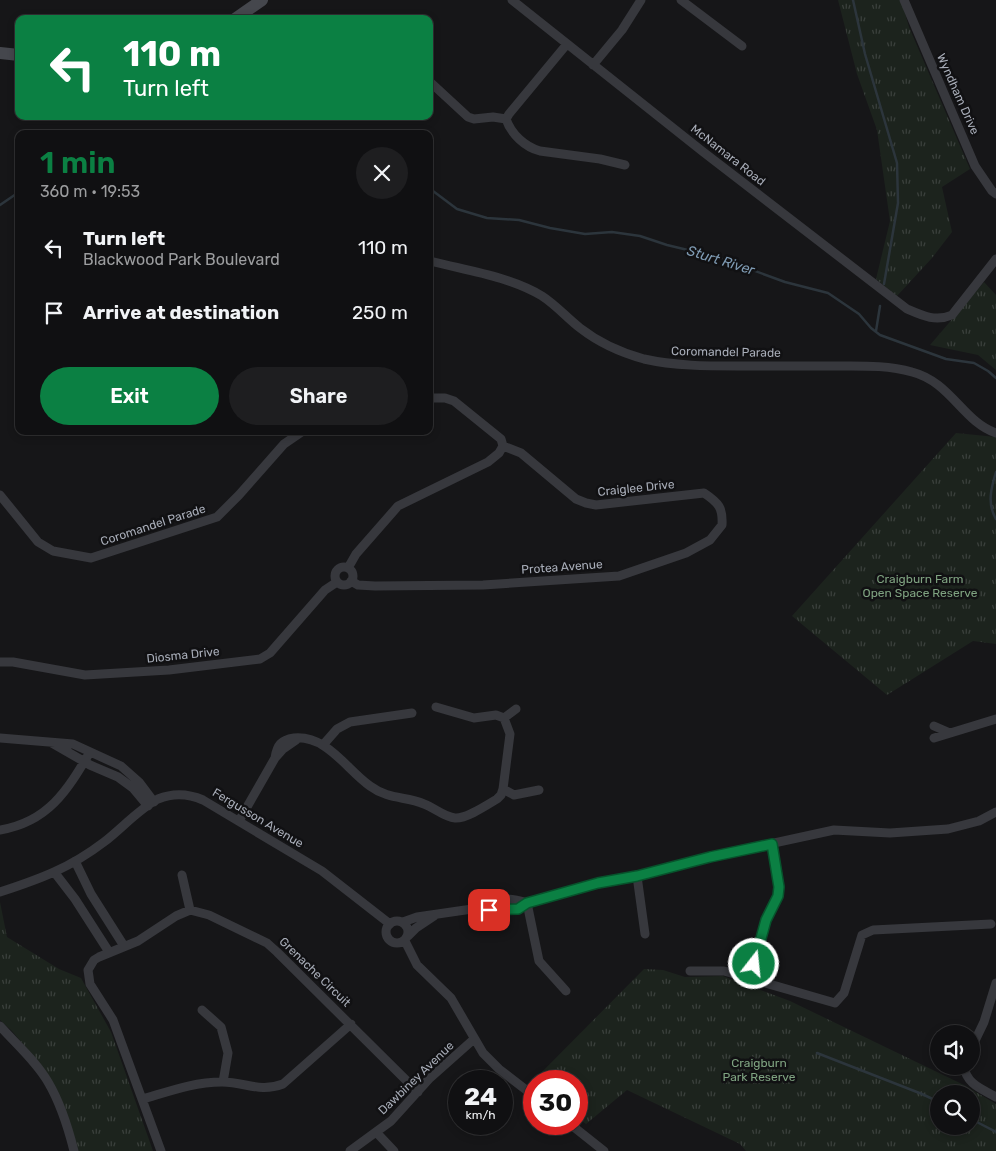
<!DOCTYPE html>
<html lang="en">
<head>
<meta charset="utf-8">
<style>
  body { margin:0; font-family:Rubik,sans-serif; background:#1e1e20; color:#f1f3f6; height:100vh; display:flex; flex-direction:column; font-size:19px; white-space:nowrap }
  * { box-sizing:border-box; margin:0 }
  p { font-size:16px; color:#9c9d9f }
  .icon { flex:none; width:28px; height:28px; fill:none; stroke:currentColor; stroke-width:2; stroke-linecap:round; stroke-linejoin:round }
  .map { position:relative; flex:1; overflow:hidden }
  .drawer { position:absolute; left:15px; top:130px; width:418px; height:305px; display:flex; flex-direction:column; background:#101012; border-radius:10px; box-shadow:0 2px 8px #0003,0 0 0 1px #303032 }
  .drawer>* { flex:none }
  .guide { position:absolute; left:15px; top:15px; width:418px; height:105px; border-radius:10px; box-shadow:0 2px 8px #0003,0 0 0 1px #303032; background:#0b8043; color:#fff; overflow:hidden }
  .fabs { position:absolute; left:930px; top:1025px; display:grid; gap:10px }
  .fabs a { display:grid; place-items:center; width:50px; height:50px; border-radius:50%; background:#101012; box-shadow:0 2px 8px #0003,0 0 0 1px #303032; font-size:25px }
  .speed { position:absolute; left:448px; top:1070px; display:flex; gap:10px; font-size:25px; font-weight:700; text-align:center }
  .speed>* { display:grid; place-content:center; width:65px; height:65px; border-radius:50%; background:#101012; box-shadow:0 2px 8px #0003,0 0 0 1px #303032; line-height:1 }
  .speed small { font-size:12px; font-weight:400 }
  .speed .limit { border:8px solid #d22; background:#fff; color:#111 }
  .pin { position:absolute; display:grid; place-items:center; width:42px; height:42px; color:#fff; margin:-21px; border-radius:10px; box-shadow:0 2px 8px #0006 }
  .me { position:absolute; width:55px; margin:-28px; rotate:16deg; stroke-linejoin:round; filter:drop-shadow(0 0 4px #0008) }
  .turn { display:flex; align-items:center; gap:18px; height:105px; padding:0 25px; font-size:22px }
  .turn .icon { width:65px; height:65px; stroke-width:2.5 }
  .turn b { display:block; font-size:35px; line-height:42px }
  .round { display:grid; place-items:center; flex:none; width:52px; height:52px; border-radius:26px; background:#1e1e20 }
  .overview { display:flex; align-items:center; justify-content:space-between; height:85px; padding:0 25px }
  h1 { font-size:30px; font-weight:600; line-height:38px; color:#0b8043 }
  .action { display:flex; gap:10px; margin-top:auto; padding:10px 25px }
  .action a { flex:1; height:58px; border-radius:30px; background:#0b8043; color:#fff; font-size:20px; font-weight:600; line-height:58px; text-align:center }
  .action a+a { background:#1e1e20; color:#f1f3f6 }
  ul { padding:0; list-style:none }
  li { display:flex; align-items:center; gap:15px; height:65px; padding:0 25px }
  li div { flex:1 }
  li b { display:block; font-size:19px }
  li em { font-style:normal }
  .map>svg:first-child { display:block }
  .park { fill:url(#park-tufts); fill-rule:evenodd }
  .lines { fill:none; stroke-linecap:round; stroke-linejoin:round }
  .stream { stroke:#2c353c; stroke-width:2.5 }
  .minor { stroke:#37383d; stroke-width:9 }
  .secondary { stroke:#45474d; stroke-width:12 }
  .route-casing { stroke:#07532c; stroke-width:12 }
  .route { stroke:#0b8043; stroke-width:9 }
  .labels { text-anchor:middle; stroke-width:5; stroke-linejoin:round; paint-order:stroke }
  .street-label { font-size:12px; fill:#a8adb8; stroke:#111113 }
  .park-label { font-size:12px; fill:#7fa381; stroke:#111113 }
  .water-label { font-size:14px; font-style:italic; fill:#7f9bb3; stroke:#111113 }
</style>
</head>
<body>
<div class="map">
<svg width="996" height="1151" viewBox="0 0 996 1151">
  <defs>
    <pattern id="park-tufts" width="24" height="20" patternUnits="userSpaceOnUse" patternTransform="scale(1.25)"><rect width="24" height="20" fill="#1c231d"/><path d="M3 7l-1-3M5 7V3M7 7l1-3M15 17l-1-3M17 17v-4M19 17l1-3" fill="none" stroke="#3a403c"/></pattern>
  </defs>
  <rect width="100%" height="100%" fill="#161618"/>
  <path class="park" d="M838 0H901L909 27 970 169 942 187 952 232 932 258 897 296 876 279 890 221 877 130 857 74Z
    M984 282 996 295V370L978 355 930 345Z
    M956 433 996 437V644L973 641 887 695 792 616Z
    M0 902 7 937 59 969 81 978 111 1032 153 1151H78L44 1069 12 1031 0 1020Z
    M644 969 663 970 685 977 723 976 790 1001 964 1085 996 1104V1151H746L740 1144 627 1090 586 1124 576 1117V1081H534V1085L531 1083ZM939 1094H971V1126H939Z"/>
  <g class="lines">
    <path class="stream" d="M853 0 865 54 897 163 898 203 884 284
      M429 188 457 209 487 218 519 220 550 228 585 234 612 232 640 236 667 245 717 257 785 282 828 293 859 314 871 328 880 335 946 359 974 363 988 371 996 378
      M0 205 19 192
      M876 331 880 306
      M996 472C991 488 987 504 996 519
      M817 1053 922 1094 939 1102
      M971 1119 996 1132"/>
    <path class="minor" d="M512 0 702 151 907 309C923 316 936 322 952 315L996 259
      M681 0 742 46
      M904 0 975 166 992 191 996 194
      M567 44 509 114 506 119C511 134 525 147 540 151L600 159 625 165
      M593 65 622 30 641 0
      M429 81 468 117 474 119 493 117 506 119
      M429 262H434C470 271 510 277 542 296 556 305 567 318 580 328 598 342 622 353 644 359 675 366 707 366 738 366 771 366 804 366 837 366 862 366 888 365 912 372 951 382 963 422 996 433
      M429 398H445L454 401 501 439 503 446
      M0 495 38 542 53 551 91 558 217 517 239 495 284 444 303 431
      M335 576a9 9 0 1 1 18 0a9 9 0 1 1-18 0Z
      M348 568 356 554 398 506 488 462 499 453 503 446
      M351 581 358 585 375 586 483 585 619 576 686 553 710 540 722 525C723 508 719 503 704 493L596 505 586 503 576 499 521 453 503 446
      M0 662H13L85 675 169 670 260 659 270 653 325 590 337 582
      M504 718 516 709
      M934 726 950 733
      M0 738 73 744 121 766 139 782 154 802
      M934 738 996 719
      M52 743 90 765 118 777 133 788 148 806
      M323 745 337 729 350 722 412 713
      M275 758C277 745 281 740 294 738 327 735 346 769 370 786 389 800 405 796 424 804 435 808 444 817 455 818 466 819 487 805 497 799L501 795 503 789 510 734 504 718 496 715 474 718 436 707
      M503 789 514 795 539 790
      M239 821 275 758 283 749 296 740
      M0 830C48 822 67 791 90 752
      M75 861 91 894 124 946
      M55 873 75 899 109 952
      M182 875 190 910
      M637 876 645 934
      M0 892C40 879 70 868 104 842 120 830 140 808 158 799 173 793 189 794 203 800L322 871 390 924
      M527 903 539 961 566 991
      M479 908C496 897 508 897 527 903
      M386 932a11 11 0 1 1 22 0a11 11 0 1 1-22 0Z
      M403 922 417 917 479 908 503 910 518 909 527 903 598 883 637 876 710 857 834 830 890 833 948 829 979 821 996 812
      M408 936 416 928 434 916
      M405 941 417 965 451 998 483 1053 499 1069 534 1096
      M690 971H724L835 1003 844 993 862 935 873 930 991 924
      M750 979 766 920 778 897 779 887 772 844
      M202 1010 221 1027 228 1053 223 1082
      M0 1026C16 1044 36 1061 48 1082 61 1104 68 1127 74 1151
      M971 1049 984 1022 996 983
      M964 1066C966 1084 982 1089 996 1097
      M143 1099C170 1091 194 1082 222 1082 246 1082 259 1093 283 1084L351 1024
      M570 1124 604 1151
      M376 1132 394 1151
      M161 1151 113 1020 90 984 88 970 94 960 99 957 138 941 176 916 190 910 209 915 267 943 277 952 418 1092
      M350 1151 391 1121 429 1079 474 1039"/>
    <path class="secondary" d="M235 19 262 0
      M0 53 19 55"/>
  </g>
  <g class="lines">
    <g class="route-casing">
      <path id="route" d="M489 910 518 909 527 903 598 883 637 876 710 857 772 844 779 887 778 896 766 920 754 964"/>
    </g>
    <use href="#route" class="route"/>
  </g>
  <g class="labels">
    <g class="street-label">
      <text transform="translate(958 94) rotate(66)" y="4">Wyndham Drive</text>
      <text transform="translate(728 155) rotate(38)" y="4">McNamara Road</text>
      <text transform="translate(726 352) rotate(1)" y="4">Coromandel Parade</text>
      <text transform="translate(636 488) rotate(-6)" y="4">Craiglee Drive</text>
      <text transform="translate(153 525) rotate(-18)" y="4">Coromandel Parade</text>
      <text transform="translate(562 567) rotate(-4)" y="4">Protea Avenue</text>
      <text transform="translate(183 655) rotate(-6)" y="4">Diosma Drive</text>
      <text transform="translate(258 818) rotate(31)" y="4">Fergusson Avenue</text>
      <text transform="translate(315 972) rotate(44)" y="4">Grenache Circuit</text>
      <text transform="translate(416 1078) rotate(-44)" y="4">Dawbiney Avenue</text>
    </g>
    <g class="park-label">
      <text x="920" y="583">Craigburn Farm<tspan x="920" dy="14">Open Space Reserve</tspan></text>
      <text x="759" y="1067">Craigburn<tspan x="759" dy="14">Park Reserve</tspan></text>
    </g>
    <g class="water-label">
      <text transform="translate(721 260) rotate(17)" y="5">Sturt River</text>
    </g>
  </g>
</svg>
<div class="fabs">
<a><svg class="icon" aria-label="sound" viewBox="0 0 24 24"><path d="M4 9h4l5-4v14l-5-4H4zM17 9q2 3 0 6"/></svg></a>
<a><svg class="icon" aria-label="search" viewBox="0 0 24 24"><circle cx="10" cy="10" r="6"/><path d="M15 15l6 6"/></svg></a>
</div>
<div class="speed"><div>24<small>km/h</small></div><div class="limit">30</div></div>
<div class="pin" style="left:489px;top:910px;background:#d93025"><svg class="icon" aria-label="arrive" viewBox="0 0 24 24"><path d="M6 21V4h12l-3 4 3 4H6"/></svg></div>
<svg class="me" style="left:754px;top:964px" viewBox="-20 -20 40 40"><circle r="17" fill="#0b8043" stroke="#fff" stroke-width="3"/><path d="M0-11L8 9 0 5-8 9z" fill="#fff"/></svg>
<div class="guide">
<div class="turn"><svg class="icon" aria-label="left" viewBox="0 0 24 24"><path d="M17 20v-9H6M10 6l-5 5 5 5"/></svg><div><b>110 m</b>Turn left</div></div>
</div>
<section class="drawer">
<div class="overview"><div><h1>1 min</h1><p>360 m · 19:53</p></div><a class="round"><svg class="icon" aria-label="close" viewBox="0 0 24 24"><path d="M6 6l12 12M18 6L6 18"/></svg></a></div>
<ul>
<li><svg class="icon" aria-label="left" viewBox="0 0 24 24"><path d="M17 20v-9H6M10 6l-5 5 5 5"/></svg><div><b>Turn left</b><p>Blackwood Park Boulevard</p></div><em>110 m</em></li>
<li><svg class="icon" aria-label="arrive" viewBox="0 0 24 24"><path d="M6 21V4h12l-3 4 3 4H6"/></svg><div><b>Arrive at destination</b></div><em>250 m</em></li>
</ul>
<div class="action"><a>Exit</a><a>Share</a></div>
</section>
</div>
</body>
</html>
